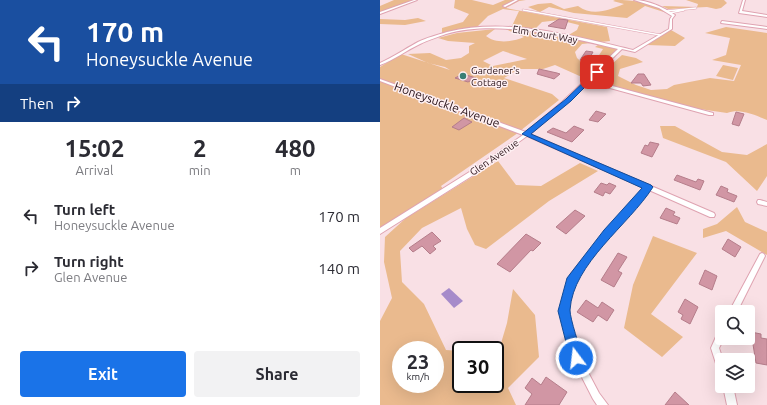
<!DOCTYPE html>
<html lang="en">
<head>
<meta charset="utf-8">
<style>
  body { margin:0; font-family:Ubuntu,sans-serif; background:#f2f2f3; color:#2b2b33; height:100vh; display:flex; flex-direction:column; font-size:15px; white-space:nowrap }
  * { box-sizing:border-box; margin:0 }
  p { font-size:13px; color:#7c7c81 }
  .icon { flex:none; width:22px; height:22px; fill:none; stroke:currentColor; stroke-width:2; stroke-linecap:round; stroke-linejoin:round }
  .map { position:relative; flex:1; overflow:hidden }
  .sheet { display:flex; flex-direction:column; background:#fff; width:380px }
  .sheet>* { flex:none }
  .guide { background:#1a4fa0; color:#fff; overflow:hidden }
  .fabs { position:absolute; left:335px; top:305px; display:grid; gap:8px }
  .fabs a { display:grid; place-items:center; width:40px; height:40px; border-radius:4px; background:#fff; box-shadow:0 4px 16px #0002; font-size:20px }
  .speed { position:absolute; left:12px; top:341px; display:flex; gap:8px; font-size:20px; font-weight:700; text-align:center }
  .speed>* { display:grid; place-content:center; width:52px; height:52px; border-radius:50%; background:#fff; box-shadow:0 4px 16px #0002; line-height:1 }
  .speed small { font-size:10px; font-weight:400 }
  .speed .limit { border:2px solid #111; border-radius:6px; background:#fff; color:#111 }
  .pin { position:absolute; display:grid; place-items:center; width:34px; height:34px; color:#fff; margin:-17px; border-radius:8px; box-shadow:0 2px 6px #0006 }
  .me { position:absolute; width:44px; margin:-22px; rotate:345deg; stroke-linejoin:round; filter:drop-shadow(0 0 3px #0008) }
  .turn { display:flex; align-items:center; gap:14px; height:84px; padding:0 20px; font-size:18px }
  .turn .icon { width:52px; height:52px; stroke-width:2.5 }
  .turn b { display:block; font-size:28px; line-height:34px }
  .then { display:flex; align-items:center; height:38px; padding:0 20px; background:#0003; gap:8px; font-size:15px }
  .eta { display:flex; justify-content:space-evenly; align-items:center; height:68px; text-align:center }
  .eta b { font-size:24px; font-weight:700; line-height:28px }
  .primary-button { display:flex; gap:8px; margin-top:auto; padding:8px 20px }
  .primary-button a { flex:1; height:46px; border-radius:4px; background:#1a73e8; color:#fff; font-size:16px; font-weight:700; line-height:46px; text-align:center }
  .primary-button a+a { background:#f2f2f3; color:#2b2b33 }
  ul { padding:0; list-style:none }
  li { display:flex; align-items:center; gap:12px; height:52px; padding:0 20px }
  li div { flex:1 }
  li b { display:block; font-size:15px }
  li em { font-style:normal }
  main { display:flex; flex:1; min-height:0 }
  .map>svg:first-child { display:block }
  .green { fill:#eaba8e; fill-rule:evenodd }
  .water { fill:#a68bca }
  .building { fill:#d196a4; stroke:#b57d8a }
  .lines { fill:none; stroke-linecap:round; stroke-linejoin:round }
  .service-casing { stroke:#dfa3b1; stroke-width:2.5 }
  .minor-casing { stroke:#dfa3b1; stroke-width:2 }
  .service { stroke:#fff; stroke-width:1.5 }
  .minor { fill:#fff; fill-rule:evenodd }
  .route { fill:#1a73e8; stroke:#114b97 }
  .poi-dot { fill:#387e75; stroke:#fef0f3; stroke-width:1.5 }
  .labels { text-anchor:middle; stroke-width:3; stroke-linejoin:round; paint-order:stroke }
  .far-street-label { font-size:10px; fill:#281218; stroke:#fef0f3 }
  .far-poi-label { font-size:10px; fill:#281218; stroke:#fef0f3; text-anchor:start }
  .street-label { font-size:12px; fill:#281218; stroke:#fef0f3 }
</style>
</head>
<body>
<main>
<section class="sheet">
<div class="guide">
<div class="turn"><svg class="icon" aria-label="left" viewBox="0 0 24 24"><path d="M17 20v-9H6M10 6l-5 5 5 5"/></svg><div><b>170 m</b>Honeysuckle Avenue</div></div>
<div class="then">Then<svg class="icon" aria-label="right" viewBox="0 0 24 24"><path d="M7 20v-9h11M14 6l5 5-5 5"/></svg></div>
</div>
<div class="eta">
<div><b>15:02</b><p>Arrival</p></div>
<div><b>2</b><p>min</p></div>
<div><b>480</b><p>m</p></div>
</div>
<ul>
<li><svg class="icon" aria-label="left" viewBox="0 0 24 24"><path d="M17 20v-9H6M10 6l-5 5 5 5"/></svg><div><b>Turn left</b><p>Honeysuckle Avenue</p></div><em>170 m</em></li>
<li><svg class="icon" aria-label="right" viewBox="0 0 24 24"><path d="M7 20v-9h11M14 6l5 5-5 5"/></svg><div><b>Turn right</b><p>Glen Avenue</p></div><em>140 m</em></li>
</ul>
<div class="primary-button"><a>Exit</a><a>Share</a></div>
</section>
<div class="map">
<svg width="387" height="405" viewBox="0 0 387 405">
  <rect width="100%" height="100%" fill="#f9e0e5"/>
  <path class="green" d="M14 0H33L0 13V6Z
    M75 0H92L113 5 125 0H146L139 1 126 8 227 27 230 41 202 44 195 52 197 58 206 66 214 63 223 49 215 47 218 45 237 49 216 70 204 78 175 65 163 69H139L124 78 172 94 179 100 135 135 61 186 63 189 0 228V67L21 54 70 70 65 67 48 63 28 54 50 53 66 60 81 58 89 53V46L95 43 68 41 58 38 77 33 115 29 106 36C116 44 133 42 144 37L123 28 142 29 187 36 197 30 199 25 179 20 162 22 155 29 132 26 139 11 123 9 108 16 97 27 62 35V28L83 22 89 14 74 8ZM123 51 147 59 113 66 103 61Z
    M235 0C254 0 271 2 287 13L265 6 247 18 194 13 169 7 160 12 148 7 158 4 171 3 184 9 198 6C213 17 229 10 244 4L233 1Z
    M306 0H344L347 3 341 8 336 9 327 7 288 9 282 6 317 7 318 4Z
    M38 18 46 21 25 25 0 24V19L25 20Z
    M346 27 387 33V120C375 115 360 108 347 113L306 107 214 80 242 55 256 58 263 62 240 69 238 76 256 85 271 90 287 89 294 85 330 78 354 81 361 65 332 60 346 55 350 38 325 33Z
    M291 30 305 38 295 46 267 45Z
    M343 65 358 68 353 80 336 76Z
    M280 126H295L342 152 367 155 387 144V176L377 191 346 162 283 138Z
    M118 161 136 185 161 186 200 163 218 171 169 201 106 249 95 245 87 229 81 208 42 228 20 251 22 282 44 304 66 350 81 351V384H115V351L119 350 127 323 133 289 155 315 159 357 128 388 136 405H0V321L12 298 4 262 5 237 26 218ZM21 350H55V384H21Z
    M357 207 365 222 387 232V255L346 231 323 238V229L337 224Z
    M273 236 317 253 271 314 303 337 282 357 244 328 253 285Z"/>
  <path class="water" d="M69 288 83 301 74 308 61 294Z"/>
  <path class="building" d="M179 19 188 20 185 29 168 26Z
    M206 51 213 52 208 61 200 60Z
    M159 69 177 73 180 74 174 79 171 78 157 74Z
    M83 74 96 78 88 82 75 78Z
    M258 74H264L271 85 263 86 261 83H251Z
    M216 111 226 114 218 122 209 120Z
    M356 112 364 114 359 126 352 124Z
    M84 118 92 122 79 130 72 127Z
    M194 126 204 130 192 142 167 132 173 128 186 133Z
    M270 142 279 144 272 157 261 153 265 145 268 146Z
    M297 175 316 182 318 179 324 181 320 190 294 180Z
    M221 183 227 185 229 183 236 186 230 194 225 192 223 196 214 192Z
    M341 186 348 189 347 192 357 196 354 202 336 195Z
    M286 208 295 212 293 215 300 218 297 224 280 218Z
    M195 210 205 216 186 234 176 227Z
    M52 232 61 241 53 246 56 249 50 254 42 246 33 252 29 248Z
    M146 234 161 243 153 251 151 250 130 272 117 264Z
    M348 239 361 247 355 257 342 249Z
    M238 253 247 257 238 271 242 273 234 287 221 280Z
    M325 270 337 276 332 290 319 284Z
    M305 299 318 307 310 324 301 319 303 315 298 312Z
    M206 300 218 308 222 302 234 310 227 321 218 315 213 322 197 312Z
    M371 332 381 334V338L387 339V365L376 363Z
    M166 377 187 392 179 405H145L152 394 145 388 152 378 161 385Z
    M295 392 309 405H285Z"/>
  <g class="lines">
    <g class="service-casing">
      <path id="service" d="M143 10 280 35
        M287 11 316 8
        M290 13 304 10"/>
    </g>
    <g class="minor-casing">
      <path id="minor" d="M34 0H37L0 14V12Z
        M135 0H138L125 7 123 6Z
        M254 0C268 0 283 7 295 15L292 19V29L255 52 242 49 210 80 333 113V115H329L208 82 173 115 150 134 334 213 335 215 334 217H330L269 190 230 235 196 278 188 311 200 357 219 393 228 405H217L213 399 192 358 180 311 190 275 226 231 264 188 147 136 95 174 0 234V228L91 171 143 135 0 81V79L146 132 182 102 238 49C186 37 119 19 66 34 58 37 48 40 40 44 27 50 14 60 0 65V63C13 57 25 49 38 42 46 38 57 35 67 32 128 17 193 36 253 50L289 29 290 19 292 16 279 8Z
        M363 0H365L362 11 387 15V17L359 13Z
        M342 21 387 27V29L341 23Z
        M378 200H380L387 202V206L378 204 377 202Z
        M382 253 384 254 385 256 357 312H349L380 254Z
        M342 329V338H344L339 348 343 360H342V374L339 373 331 348 339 330Z
        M343 386H353L357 405H347Z"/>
    </g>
    <use href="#service" class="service"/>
    <use href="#minor" class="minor"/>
  </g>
  <path class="route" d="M215 71 220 72 191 101 151 134 271 185 273 187C249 225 193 263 190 310 190 319 200 348 203 358L201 362 196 364 192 362 190 358 178 311 187 278 224 230 262 188 142 134 186 99Z"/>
  <circle class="poi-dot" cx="83" cy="76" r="4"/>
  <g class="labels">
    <g class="far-street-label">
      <text transform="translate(165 34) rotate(10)" y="4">Elm Court Way</text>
      <text transform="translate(114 157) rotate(-34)" y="4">Glen Avenue</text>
    </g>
    <g class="far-poi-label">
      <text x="91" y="74">Gardener's<tspan x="91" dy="12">Cottage</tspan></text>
    </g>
    <g class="street-label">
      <text transform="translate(67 105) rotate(20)" y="4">Honeysuckle Avenue</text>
    </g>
  </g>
</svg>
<div class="fabs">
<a><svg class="icon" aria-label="search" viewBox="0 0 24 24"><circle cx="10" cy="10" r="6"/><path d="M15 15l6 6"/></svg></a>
<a><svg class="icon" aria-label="layers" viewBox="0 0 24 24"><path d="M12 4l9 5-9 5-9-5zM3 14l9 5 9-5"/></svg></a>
</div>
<div class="speed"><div>23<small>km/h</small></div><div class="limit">30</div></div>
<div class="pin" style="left:217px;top:72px;background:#d93025"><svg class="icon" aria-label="arrive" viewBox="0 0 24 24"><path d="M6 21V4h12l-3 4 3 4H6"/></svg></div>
<svg class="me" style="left:196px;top:358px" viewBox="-20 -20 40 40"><circle r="17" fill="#1a73e8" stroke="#fff" stroke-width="3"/><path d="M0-11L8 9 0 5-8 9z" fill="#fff"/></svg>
</div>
</main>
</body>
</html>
